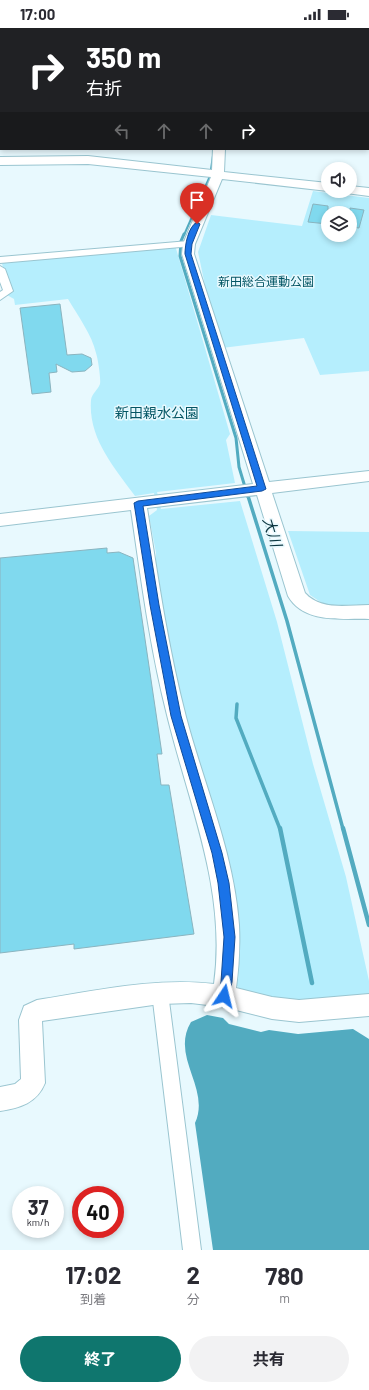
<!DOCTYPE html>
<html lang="ja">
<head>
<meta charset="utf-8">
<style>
  body { margin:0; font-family:Barlow,"Noto Sans JP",sans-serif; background:#f2f2f3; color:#2b2b33; height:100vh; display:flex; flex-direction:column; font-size:15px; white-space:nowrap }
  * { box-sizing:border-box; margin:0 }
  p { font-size:13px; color:#7c7c81 }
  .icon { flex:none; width:22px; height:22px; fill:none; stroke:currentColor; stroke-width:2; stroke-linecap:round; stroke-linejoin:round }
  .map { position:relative; height:1222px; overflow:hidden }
  .details { display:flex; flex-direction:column; background:#fff; flex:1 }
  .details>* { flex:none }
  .banner { position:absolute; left:0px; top:0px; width:369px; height:122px; box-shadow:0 2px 6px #0003; background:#202124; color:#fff; overflow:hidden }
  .controls { position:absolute; left:321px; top:134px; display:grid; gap:8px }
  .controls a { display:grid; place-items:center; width:36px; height:36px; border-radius:50%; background:#fff; box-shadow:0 2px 6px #0003; font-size:20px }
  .speed { position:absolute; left:12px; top:1158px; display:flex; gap:8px; font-size:20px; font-weight:700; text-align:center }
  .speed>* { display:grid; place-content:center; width:52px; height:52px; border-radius:50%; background:#fff; box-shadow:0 2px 6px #0003; line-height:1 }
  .speed small { font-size:10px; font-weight:400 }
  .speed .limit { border:6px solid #d22; background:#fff; color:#111 }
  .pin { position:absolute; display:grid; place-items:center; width:34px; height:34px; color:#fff; margin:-41px -17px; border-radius:50% 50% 50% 0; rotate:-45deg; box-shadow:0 0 4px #0007 }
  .pin .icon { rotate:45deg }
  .me { position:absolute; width:44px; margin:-22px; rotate:10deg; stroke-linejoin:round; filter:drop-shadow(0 0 3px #0008) }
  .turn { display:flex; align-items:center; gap:14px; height:84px; padding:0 20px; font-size:18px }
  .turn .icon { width:52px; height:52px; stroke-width:2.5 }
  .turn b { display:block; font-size:28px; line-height:34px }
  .lanes { display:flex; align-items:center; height:38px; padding:0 20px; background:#0003; justify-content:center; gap:20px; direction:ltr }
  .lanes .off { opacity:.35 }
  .eta { display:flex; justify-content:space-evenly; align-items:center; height:68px; text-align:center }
  .eta b { font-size:24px; font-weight:700; line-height:28px }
  .button { display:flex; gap:8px; margin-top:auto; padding:8px 20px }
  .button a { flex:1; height:46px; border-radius:24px; background:#0f766e; color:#fff; font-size:16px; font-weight:700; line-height:46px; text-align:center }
  .button a+a { background:#f2f2f3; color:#2b2b33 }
  .status { display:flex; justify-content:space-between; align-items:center; height:28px; padding:0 20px; background:#fff; direction:ltr }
  .status svg { height:11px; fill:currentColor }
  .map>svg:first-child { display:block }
  .green { fill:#b5eefd; fill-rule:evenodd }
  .water { fill:#52abc0 }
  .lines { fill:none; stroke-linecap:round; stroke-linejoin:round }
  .stream-far3 { stroke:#52abc0; stroke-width:2 }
  .stream-far2 { stroke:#52abc0; stroke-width:3 }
  .stream-far1 { stroke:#52abc0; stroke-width:3.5 }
  .stream { stroke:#52abc0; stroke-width:4.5 }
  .building { fill:#80d9ee; stroke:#8ab4bf }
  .street-casing { stroke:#9ac5d0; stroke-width:2 }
  .secondary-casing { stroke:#9ac5d0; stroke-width:2 }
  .street { fill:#fff; fill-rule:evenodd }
  .secondary { fill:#fff; fill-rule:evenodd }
  .route { fill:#1a73e8; stroke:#114b97 }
  .labels { text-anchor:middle; stroke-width:3; stroke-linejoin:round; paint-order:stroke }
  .far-park-label { font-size:12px; fill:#035564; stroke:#e8f9fe }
  .park-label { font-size:14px; fill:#035564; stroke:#e8f9fe }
  .water-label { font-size:15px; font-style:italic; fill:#0d3741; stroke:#e8f9fe }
</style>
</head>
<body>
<div class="status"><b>17:00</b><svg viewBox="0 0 49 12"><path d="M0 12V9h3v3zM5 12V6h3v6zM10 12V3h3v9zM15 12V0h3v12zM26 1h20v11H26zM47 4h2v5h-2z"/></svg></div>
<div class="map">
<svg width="369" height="1222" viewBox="0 0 369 1222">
  <rect width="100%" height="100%" fill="#e8f9fe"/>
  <path class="green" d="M313 163 369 170V343L320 347 304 310 222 320 211 286 198 224 211 187 302 198ZM328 185H350V207H328Z
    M175 217 230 406 226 412 235 455 157 464 161 481 240 473 277 594 313 736 346 849 369 953V977L284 974 240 962 235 955 234 863 231 840 196 730 172 639 156 546V525L149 488 157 482 154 465 135 468C114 439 88 410 91 372 92 365 98 362 100 356 101 351 98 331 96 325 92 307 78 288 68 271L15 277 14 271 7 267 12 264 2 236 6 233Z
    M288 503 369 504V578L325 577 310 567Z"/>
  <path class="water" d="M207 987 223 990 229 996 261 1004 269 1002 298 1006 353 1001 369 1011V1222H213L195 1095C211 1060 170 1029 191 994Z"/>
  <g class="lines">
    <path class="stream-far3" d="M184 207 210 148 214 121"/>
    <path class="stream-far2" d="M184 206 181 213 180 228 236 410 239 439 248 469"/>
    <path class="stream-far1" d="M248 468 287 593 343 801
      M237 676 236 690 280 801"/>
    <path class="stream" d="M280 800 312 955
      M343 800 369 897"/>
  </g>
  <path class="building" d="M313 176 328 178V196L308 194Z
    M350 180 364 182 359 200 350 199Z
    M60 276 67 327 82 326 91 330 92 337 85 343 72 344 56 336 57 344 49 345 51 364 32 366 20 280Z
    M107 520V525L119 524 133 530 162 726H157L161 757H169L194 906 74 921V916L0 925V530Z"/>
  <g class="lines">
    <g class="street-casing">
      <path id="street" d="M51 0H59V1H51Z
        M0 91H1V95H0Z
        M189 213 194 216 192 218 0 235V229Z
        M0 238 5 241 13 263 0 272V264L3 262 0 254Z
        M160 957 166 959 168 965 201 1222H183L152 965 154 959Z"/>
    </g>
    <g class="secondary-casing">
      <path id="secondary" d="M265 0H275V1H265Z
        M213 121H225L224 144 328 155V163L222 151 195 216 194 226 269 454 369 443V453L272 465 305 565C321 583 348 577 369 577V591C342 590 304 596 288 568L257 467 147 480C158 550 168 620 186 689 204 757 234 825 239 897 240 918 239 939 236 960L272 969 299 972 369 966V988L299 994 272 991 224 979 191 975 160 976 42 993 45 1055C37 1075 20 1080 0 1083V1059L15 1056 21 1051 19 992 24 978 37 972C95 963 155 949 214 956 227 862 189 777 167 687 150 620 141 551 131 482L0 498V486L253 456 182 226 183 216 211 149 88 136 0 137V129L88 128 212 142Z
        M350 158 369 160V168L346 165 345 163H350Z"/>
    </g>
    <use href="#street" class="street"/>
    <use href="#secondary" class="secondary"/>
  </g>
  <path class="route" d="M197 194 200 196 192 216 191 226 266 461 262 463 143 478 159 577 181 688 222 825 229 855 235 909 232 954 228 972 224 973 220 972 218 968 221 954 224 909 218 855 212 825 171 688 150 577 134 475 138 473 257 458 185 226C185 217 188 199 197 194Z"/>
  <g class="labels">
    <g class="far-park-label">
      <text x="266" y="258">新田総合運動公園</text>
    </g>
    <g class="park-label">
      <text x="157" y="390">新田親水公園</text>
    </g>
    <g class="water-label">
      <text transform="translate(272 504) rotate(73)" y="5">大川</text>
    </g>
  </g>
</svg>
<div class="controls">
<a><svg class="icon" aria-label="sound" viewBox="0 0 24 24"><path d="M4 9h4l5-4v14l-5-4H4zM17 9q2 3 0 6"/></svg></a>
<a><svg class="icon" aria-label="layers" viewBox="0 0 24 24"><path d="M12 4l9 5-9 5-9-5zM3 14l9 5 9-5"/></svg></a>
</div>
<div class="speed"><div>37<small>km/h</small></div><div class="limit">40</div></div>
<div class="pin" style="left:197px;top:196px;background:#d93025"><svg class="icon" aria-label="arrive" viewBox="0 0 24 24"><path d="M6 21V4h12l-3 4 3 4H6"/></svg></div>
<svg class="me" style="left:224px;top:968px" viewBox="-20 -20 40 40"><path d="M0-17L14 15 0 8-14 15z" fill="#1a73e8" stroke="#fff" stroke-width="4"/></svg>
<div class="banner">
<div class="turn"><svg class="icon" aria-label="right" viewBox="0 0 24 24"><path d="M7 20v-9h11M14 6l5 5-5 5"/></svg><div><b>350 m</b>右折</div></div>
<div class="lanes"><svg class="icon off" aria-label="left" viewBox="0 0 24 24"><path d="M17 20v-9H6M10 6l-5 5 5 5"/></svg><svg class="icon off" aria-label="ahead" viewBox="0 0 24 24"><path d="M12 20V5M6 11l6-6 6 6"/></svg><svg class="icon off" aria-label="ahead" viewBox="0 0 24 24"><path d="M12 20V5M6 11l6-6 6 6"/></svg><svg class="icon" aria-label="right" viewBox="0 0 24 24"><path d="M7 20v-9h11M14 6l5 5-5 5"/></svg></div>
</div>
</div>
<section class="details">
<div class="eta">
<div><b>17:02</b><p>到着</p></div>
<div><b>2</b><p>分</p></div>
<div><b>780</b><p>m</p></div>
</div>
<div class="button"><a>終了</a><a>共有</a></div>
</section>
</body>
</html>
